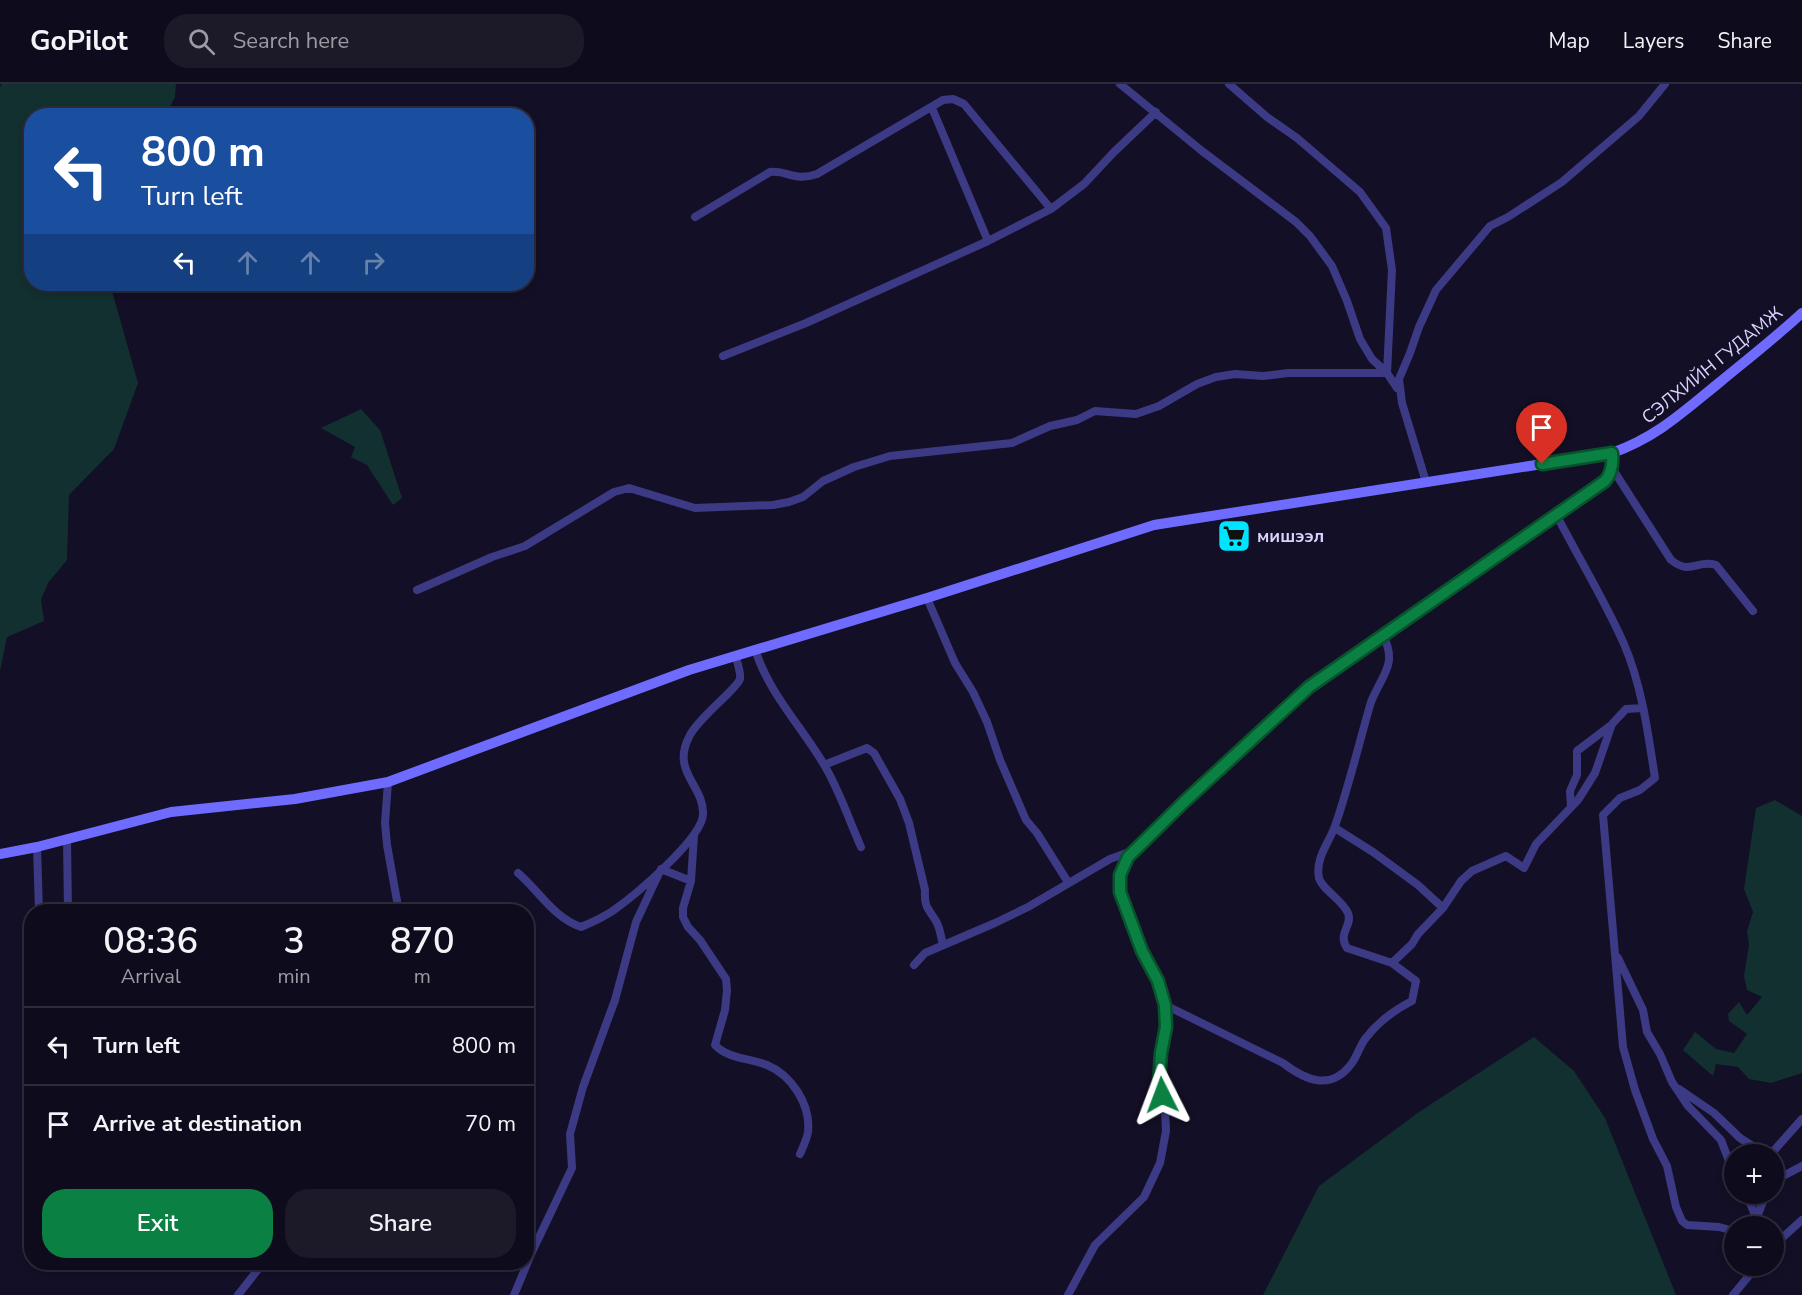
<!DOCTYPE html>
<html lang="en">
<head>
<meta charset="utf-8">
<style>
  body { margin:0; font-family:"Nunito Sans",sans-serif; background:#1c1929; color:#f1f3f6; height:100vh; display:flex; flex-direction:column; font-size:22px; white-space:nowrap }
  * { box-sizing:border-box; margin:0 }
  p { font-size:20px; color:#9b9ba3 }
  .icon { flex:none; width:33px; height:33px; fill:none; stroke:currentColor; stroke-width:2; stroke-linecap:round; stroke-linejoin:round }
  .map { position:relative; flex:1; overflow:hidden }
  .panel { position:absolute; left:24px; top:820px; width:510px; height:366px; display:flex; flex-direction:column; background:#0e0b1c; border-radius:24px; box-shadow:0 3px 9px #0003,0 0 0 2px #2e2b3b }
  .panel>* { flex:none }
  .hud { position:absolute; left:24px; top:24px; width:510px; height:183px; border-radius:24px; box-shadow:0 3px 9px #0003,0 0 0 2px #2e2b3b; background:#1a4fa0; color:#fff; overflow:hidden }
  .buttons { position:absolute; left:1724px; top:1060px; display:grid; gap:12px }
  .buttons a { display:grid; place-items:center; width:60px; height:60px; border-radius:50%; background:#0e0b1c; box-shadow:0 3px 9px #0003,0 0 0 2px #2e2b3b; font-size:30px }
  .pin { position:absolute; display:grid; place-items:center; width:51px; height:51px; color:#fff; margin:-62px -26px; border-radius:50% 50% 50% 0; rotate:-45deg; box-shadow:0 0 6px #0007 }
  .pin .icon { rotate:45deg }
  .me { position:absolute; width:66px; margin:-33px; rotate:357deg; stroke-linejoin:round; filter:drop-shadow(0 0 4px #0008) }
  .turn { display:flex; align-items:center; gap:21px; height:126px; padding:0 18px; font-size:27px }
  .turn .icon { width:78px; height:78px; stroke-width:2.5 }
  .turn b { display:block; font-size:42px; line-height:51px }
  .lanes { display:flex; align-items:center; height:57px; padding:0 18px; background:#0003; justify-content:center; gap:30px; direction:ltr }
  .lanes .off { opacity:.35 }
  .eta { display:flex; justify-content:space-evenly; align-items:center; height:102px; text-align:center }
  .eta b { font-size:36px; font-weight:600; line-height:42px }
  .primary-button { display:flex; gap:12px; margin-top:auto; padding:12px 18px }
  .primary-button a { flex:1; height:69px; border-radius:24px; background:#0b8043; color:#fff; font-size:24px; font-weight:600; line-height:69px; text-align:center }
  .primary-button a+a { background:#1c1929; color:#f1f3f6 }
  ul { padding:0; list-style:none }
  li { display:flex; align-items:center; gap:18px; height:78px; padding:0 18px; border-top:2px solid #2e2b3b }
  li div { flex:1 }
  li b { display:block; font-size:22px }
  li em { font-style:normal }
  header { display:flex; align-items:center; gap:36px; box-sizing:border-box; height:84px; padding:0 30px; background:#0e0b1c; border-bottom:2px solid #2e2b3b }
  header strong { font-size:28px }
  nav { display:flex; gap:33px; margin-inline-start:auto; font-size:21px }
  .search { width:420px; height:54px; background:#1c1929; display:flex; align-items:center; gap:15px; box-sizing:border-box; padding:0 21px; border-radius:24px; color:#9b9ba3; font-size:22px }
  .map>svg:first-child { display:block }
  .green { fill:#12302f }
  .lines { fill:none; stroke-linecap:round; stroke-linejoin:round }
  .street { stroke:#3d3a85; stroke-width:8 }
  .secondary { stroke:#6f6bff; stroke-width:10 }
  .route-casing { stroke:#07532c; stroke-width:15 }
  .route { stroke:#0b8043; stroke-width:10 }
  .labels { text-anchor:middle; stroke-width:6; stroke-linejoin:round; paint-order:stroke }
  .street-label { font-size:18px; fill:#d9d4ff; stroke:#130f26 }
  .poi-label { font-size:18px; font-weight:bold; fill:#d9d4ff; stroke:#130f26; text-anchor:start }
</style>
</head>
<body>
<header>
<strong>GoPilot</strong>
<div class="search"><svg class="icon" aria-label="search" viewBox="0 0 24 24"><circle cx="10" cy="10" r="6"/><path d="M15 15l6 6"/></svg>Search here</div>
<nav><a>Map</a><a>Layers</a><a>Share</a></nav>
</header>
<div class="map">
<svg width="1802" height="1211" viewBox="0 0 1802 1211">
  <rect width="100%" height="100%" fill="#130f26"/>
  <path class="green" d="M2 0H176L175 13 166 31 32 32V200H110L138 299 114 365 69 411 67 476 48 499 41 516 44 537 7 553 0 587V3Z
    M361 325 380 346 402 414 393 421 367 381 351 373 355 363 321 344Z
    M1775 716 1802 732V989L1771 999 1749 995 1738 983 1716 980 1713 992 1683 966 1695 948 1716 965 1734 969 1747 950 1729 937 1728 930 1739 918 1747 931 1762 913 1747 906 1744 892 1749 861 1747 847 1753 828 1744 805 1756 724Z
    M1534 953 1574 987 1605 1034 1676 1211H1263L1319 1102 1419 1028Z"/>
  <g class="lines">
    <path class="street" d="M1120 0 1202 67 1296 138 1310 152 1332 182 1347 217 1360 255 1372 275 1387 289 1397 304
      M932 24 988 157
      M695 133 770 88C789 86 793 98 817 90L943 16 953 15 964 20 1051 125
      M723 272 806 239 988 157 1051 125 1084 100 1114 68 1156 28
      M1612 384 1671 476C1691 492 1697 475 1716 481L1753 527
      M1426 398 1402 319 1399 295 1410 269 1419 243 1436 206 1490 142 1508 133 1562 98 1639 32 1665 0
      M1556 430C1578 473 1604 515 1624 560 1642 602 1648 649 1655 694L1640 706 1620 714 1603 731 1623 963 1635 1006 1653 1055 1667 1082 1676 1123 1682 1137 1687 1141 1719 1143 1734 1147
      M417 506 492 473 525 462 614 408 629 404 695 424 773 421 789 418 803 413 823 397 854 383 890 372 1012 359 1050 342 1077 336 1095 327 1136 330 1159 322 1197 300 1216 293 1235 290 1263 292 1288 289H1387L1392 186 1386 144 1360 108 1297 54 1267 33 1229 0
      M927 514 955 579 973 608 987 638 1000 676 1026 736 1037 749 1066 795
      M755 565C768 608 801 642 823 679 839 705 849 736 861 763
      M824 681 867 664 874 669 900 715 909 739 925 806C924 823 928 824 936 837 940 844 941 853 943 861
      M388 698 385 739 387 761 399 828
      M1571 723 1570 707 1577 691V667L1610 642
      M1335 744 1373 768 1418 801 1443 824 1418 850 1412 860 1392 879
      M694 752 691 797 683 824V833L688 843 700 856 726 895 727 906 725 926 715 961C728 975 750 974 767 981 791 991 811 1020 808 1048 807 1055 803 1063 800 1070
      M67 755 68 828
      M37 763 39 828
      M518 789C539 807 554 834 581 843 593 838 604 833 614 826 634 812 703 754 703 730 704 701 671 688 689 653 697 635 737 605 740 595 741 588 737 579 736 572
      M1443 824 1461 797 1472 787 1506 772 1524 784 1536 760 1578 716 1595 689 1612 640 1626 625 1643 624
      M1618 874 1643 926 1647 948 1660 970 1672 998 1688 1022 1721 1056 1734 1090
      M914 881 925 869 995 839 1028 823 1110 775 1132 767
      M1165 921 1283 979C1305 996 1331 1008 1352 979 1357 972 1360 962 1365 955 1378 938 1394 926 1412 917L1416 897 1392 879 1347 864C1337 849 1353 842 1348 829 1342 816 1322 805 1319 794 1315 774 1329 759 1335 742 1349 702 1359 659 1371 618 1382 590 1398 581 1383 551
      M1679 1005 1714 1029 1740 1054 1767 1071
      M1770 1071 1802 1035
      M1773 1102 1783 1092 1802 1082
      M1746 1110 1756 1133
      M1760 1143 1757 1133 1766 1110
      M1773 1162 1802 1136
      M238 1211 263 1179
      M514 1211 532 1168 572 1084 570 1050 583 1003 615 916 636 838 661 785 691 797
      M1068 1211 1095 1161 1144 1113 1160 1079 1166 1047 1165 1025 1159 997 1161 969 1166 943 1165 921 1158 897 1142 867 1120 809V791L1128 773 1184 718 1309 603 1605 397C1612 389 1613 379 1612 369
      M1733 1211 1757 1182"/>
    <path class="secondary" d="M0 770 37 763 171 728 295 715 388 698 689 586 927 514 1154 441 1612 369C1657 353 1683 328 1720 298 1748 275 1776 253 1802 229"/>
  </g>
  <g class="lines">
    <g class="route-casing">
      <path id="route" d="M1162 1011 1159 997 1161 969 1166 943 1165 921 1158 897 1142 867 1120 808V791L1128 773 1184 718 1309 603 1605 397C1612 389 1613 379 1612 369L1542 380"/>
    </g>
    <use href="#route" class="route"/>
  </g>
  <defs>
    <g id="supermarket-square" transform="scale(1.725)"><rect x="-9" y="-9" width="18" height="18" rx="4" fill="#00e5ff" stroke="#130f26"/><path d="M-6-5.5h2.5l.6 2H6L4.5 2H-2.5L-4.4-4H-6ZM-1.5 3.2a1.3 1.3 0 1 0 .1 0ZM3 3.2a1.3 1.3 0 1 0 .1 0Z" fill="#111"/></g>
  </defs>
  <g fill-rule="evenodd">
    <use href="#supermarket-square" x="1234" y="452"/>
  </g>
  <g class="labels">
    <g class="street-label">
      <text transform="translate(1712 281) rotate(-39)" y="6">СЭЛХИЙН ГУДАМЖ</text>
    </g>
    <g class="poi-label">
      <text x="1257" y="458">мишээл</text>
    </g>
  </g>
</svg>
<div class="buttons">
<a>+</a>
<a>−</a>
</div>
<div class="pin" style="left:1542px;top:380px;background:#d93025"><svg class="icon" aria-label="arrive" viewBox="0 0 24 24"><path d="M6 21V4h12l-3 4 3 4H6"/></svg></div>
<svg class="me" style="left:1162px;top:1011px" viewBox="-20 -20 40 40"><path d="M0-17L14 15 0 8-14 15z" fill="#0b8043" stroke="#fff" stroke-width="4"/></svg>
<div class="hud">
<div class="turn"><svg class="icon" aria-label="left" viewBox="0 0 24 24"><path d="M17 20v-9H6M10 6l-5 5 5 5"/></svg><div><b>800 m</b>Turn left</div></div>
<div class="lanes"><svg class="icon" aria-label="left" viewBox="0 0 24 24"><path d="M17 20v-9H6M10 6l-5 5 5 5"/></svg><svg class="icon off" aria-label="ahead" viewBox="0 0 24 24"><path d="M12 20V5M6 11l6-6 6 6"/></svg><svg class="icon off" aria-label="ahead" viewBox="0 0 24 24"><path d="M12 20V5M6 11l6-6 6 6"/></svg><svg class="icon off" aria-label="right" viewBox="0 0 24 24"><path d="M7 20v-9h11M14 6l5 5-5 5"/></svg></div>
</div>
<section class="panel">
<div class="eta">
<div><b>08:36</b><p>Arrival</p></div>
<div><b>3</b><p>min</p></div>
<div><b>870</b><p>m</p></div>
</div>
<ul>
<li><svg class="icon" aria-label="left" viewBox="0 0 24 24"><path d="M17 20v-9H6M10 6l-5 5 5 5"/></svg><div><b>Turn left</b></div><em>800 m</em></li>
<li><svg class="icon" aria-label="arrive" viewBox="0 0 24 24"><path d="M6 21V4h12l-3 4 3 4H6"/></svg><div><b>Arrive at destination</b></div><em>70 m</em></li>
</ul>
<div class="primary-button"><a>Exit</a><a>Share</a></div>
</section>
</div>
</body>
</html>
